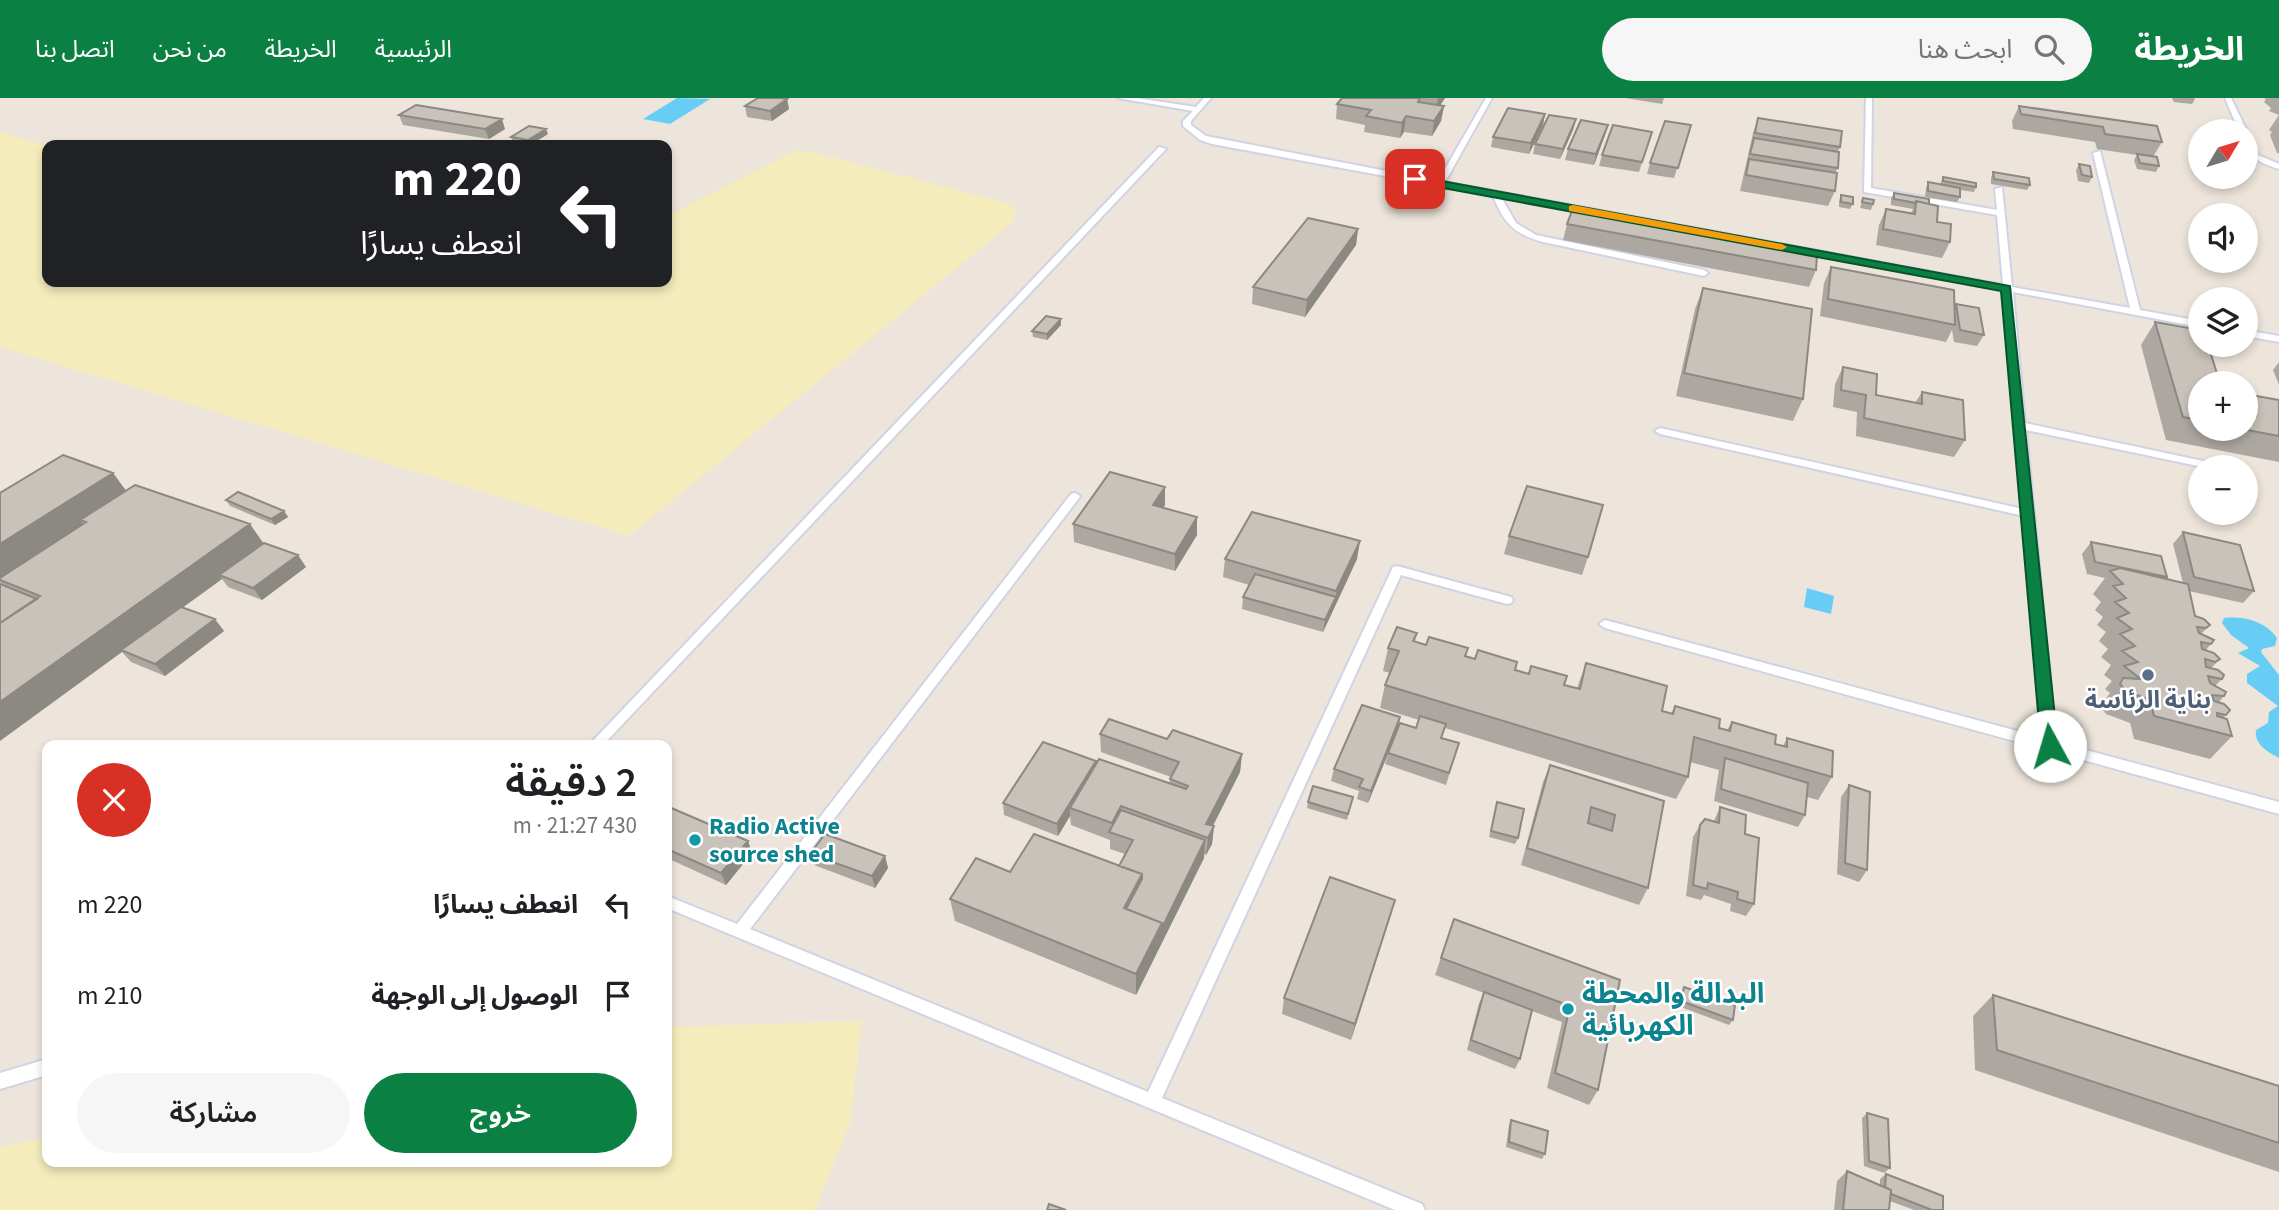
<!DOCTYPE html>
<html lang="ar">
<head>
<meta charset="utf-8">
<style>
  body { margin:0; font-family:"Source Sans 3","Noto Sans Arabic",sans-serif; background:#f6f6f6; color:#202124; direction:rtl; height:100vh; display:flex; flex-direction:column; font-size:26px; white-space:nowrap }
  * { box-sizing:border-box; margin:0 }
  p { font-size:23px; color:#757577 }
  .icon { flex:none; width:38px; height:38px; fill:none; stroke:currentColor; stroke-width:2; stroke-linecap:round; stroke-linejoin:round }
  .map { position:relative; flex:1; overflow:hidden; direction:ltr }
  .drawer { position:absolute; left:42px; top:642px; width:630px; height:427px; display:flex; flex-direction:column; background:#fff; border-radius:14px; box-shadow:0 4px 10px #0003; direction:rtl }
  .drawer>* { flex:none }
  .top-card { position:absolute; left:42px; top:42px; width:630px; height:147px; border-radius:14px; box-shadow:0 4px 10px #0003; direction:rtl; background:#202124; color:#fff; overflow:hidden }
  .needle { width:46px; rotate:52deg }
  .fabs { position:absolute; left:2188px; top:21px; display:grid; gap:14px }
  .fabs a { display:grid; place-items:center; width:70px; height:70px; border-radius:50%; background:#fff; box-shadow:0 4px 10px #0003; font-size:35px }
  .pin { position:absolute; display:grid; place-items:center; width:60px; height:60px; color:#fff; margin:-30px; border-radius:14px; box-shadow:0 4px 10px #0006 }
  .me { position:absolute; width:77px; margin:-38px; rotate:354deg; stroke-linejoin:round; filter:drop-shadow(0 0 5px #0008) }
  .turn { display:flex; align-items:center; gap:24px; height:147px; padding:0 35px; font-size:32px }
  .turn .icon { width:91px; height:91px; stroke-width:2.5 }
  .turn b { display:block; font-size:49px; line-height:60px }
  .round { display:grid; place-items:center; flex:none; width:74px; height:74px; border-radius:37px; background:#f6f6f6 }
  .head { display:flex; align-items:center; justify-content:space-between; height:119px; padding:0 35px }
  h1 { font-size:42px; font-weight:600; line-height:52px }
  .primary-button { display:flex; gap:14px; margin-top:auto; padding:14px 35px }
  .primary-button a { flex:1; height:80px; border-radius:42px; background:#0b8043; color:#fff; font-size:28px; font-weight:600; line-height:80px; text-align:center }
  .primary-button a+a { background:#f6f6f6; color:#202124 }
  ul { padding:0; list-style:none }
  li { display:flex; align-items:center; gap:21px; height:91px; padding:0 35px }
  li div { flex:1 }
  li b { display:block; font-size:26px }
  li em { font-style:normal }
  header { display:flex; align-items:center; gap:42px; box-sizing:border-box; height:98px; padding:0 35px; background:#0b8043; color:#fff }
  header strong { font-size:33px }
  nav { display:flex; gap:38px; margin-inline-start:auto; font-size:24px }
  .search { width:490px; height:63px; background:#f6f6f6; display:flex; align-items:center; gap:18px; box-sizing:border-box; padding:0 24px; border-radius:38px; color:#757577; font-size:26px }
  .map>svg:first-child { display:block }
  .sand { fill:#f4ecbb }
  .water { fill:#67cdf5 }
  .lines { fill:none; stroke-linecap:round; stroke-linejoin:round }
  .service-casing { stroke:#d0d3e4; stroke-width:4 }
  .service { fill:#fff; fill-rule:evenodd }
  .wall { fill:#aca7a0 }
  .shaded-wall { fill:#8c8882 }
  .building { fill:#c8c2ba; stroke:#8c8882; stroke-width:2; fill-rule:evenodd }
  .route { fill:#0b8043; stroke:#07532c; stroke-width:2 }
  .slow { fill:#f59e0b }
  .service-dot { fill:#5c6f8a; stroke:#fff; stroke-width:2.5 }
  .culture-dot { fill:#0f9aa8; stroke:#fff; stroke-width:2.5 }
  .labels { text-anchor:middle; stroke-width:5; stroke-linejoin:round; paint-order:stroke }
  .service-label { font-size:24px; font-weight:bold; fill:#4e5e75; stroke:#fff }
  .culture-label { font-size:24px; font-weight:bold; fill:#0d838f; stroke:#fff; text-anchor:start }
  .near-culture-label { font-size:28px; font-weight:bold; fill:#0d838f; stroke:#fff; text-anchor:start }
</style>
</head>
<body>
<header>
<strong>الخريطة</strong>
<div class="search"><svg class="icon" aria-label="search" viewBox="0 0 24 24"><circle cx="10" cy="10" r="6"/><path d="M15 15l6 6"/></svg>ابحث هنا</div>
<nav><a>الرئيسية</a><a>الخريطة</a><a>من نحن</a><a>اتصل بنا</a></nav>
</header>
<div class="map">
<svg width="2279" height="1112" viewBox="0 0 2279 1112">
  <rect width="100%" height="100%" fill="#ede5db"/>
  <path class="sand" d="M0 34 47 48V184H502L511 186 519 184H667V118L795 53 811 54 1008 105 1016 113 1014 123 629 438 0 249Z
    M862 923 850 1025 815 1112H0V1049L47 1039V1064H667V929Z"/>
  <path class="water" d="M677 0 710 1 670 26 643 21Z
    M1807 490 1834 498 1831 516 1804 509Z
    M2224 520C2244 518 2265 523 2277 540L2275 548 2262 551 2261 554 2279 577V660C2268 654 2254 647 2256 632L2268 625 2269 614 2278 608 2247 585V576L2260 568 2238 555 2249 550 2231 537 2222 525Z"/>
  <g class="lines">
    <g class="service-casing">
      <path id="service" d="M1118 0H1136L1196 9 1204 0H1211L1191 23V27L1206 38 1438 83 1486 0H1492L1445 84 2003 187 1997 117 1864 94 1866 0H1872L1871 90 1997 112 1995 91 2002 89 2012 189 2130 210 2093 55 2100 53 2140 212 2200 223V229L2013 194 2025 325 2217 366 2222 369H2203L2026 332 2056 644 2279 704V716L1605 530 1599 526 1605 522 2043 640 2024 418 1660 336 1655 333 1660 330 2023 411 2016 329 2014 327 2015 325 2004 192 1501 99 1516 125 1536 137 1704 172 1708 175 1704 178 1543 144C1514 136 1504 125 1493 98L1212 46 1200 42 1183 28V23L1193 13Z
        M2225 0H2231L2247 33 2246 35 2239 33Z
        M2245 35 2249 37 2258 57 2279 66V71C2258 64 2245 59 2245 35Z
        M1159 49 1166 51 602 648H588Z
        M2245 232 2279 238V244L2245 238Z
        M1075 395 1080 398 1079 400 750 831 1148 994 1393 469 1397 468 1511 499 1513 502 1511 505 1507 506 1401 477 1162 1000 1422 1106 1425 1112H1395L667 810V798L737 826 1071 396Z
        M47 961V977L0 991V975Z"/>
    </g>
    <use href="#service" class="service"/>
  </g>
  <path class="wall" d="M1342 0H1445L1440 7 1444 8 1441 23 1432 38 1404 34 1400 40 1364 34 1365 27 1336 21 1337 6Z
    M1625 0H1664L1662 6Z
    M2172 0H2194L2195 1 2192 6 2174 4Z
    M2264 0H2279V17L2269 13 2271 10 2264 4 2266 1Z
    M787 1 789 11 772 23 747 19 745 8Z
    M2019 8 2157 28 2162 44 2153 59 2159 68 2156 74 2137 71 2134 62 2137 57 2097 51 2095 44 2013 31 2012 23Z
    M1545 16 1543 27 1529 56 1491 49 1493 39Z
    M399 17 505 31 489 41 403 27Z
    M2279 17V55H2277L2270 37 2272 34 2269 32Z
    M1758 20 1840 49 1838 54V70L1835 75V93L1828 108 1740 93 1753 35Z
    M1576 21 1573 32 1560 61 1533 56 1535 46Z
    M1608 27 1605 37 1594 67 1565 62 1568 51Z
    M1691 27 1674 80 1647 76 1650 65Z
    M1652 34 1639 74 1599 68 1602 57Z
    M548 36 530 47 513 45 511 39Z
    M2079 66 2092 79 2089 85 2078 83 2076 72Z
    M1993 74 2030 87 2027 92 1991 86V80Z
    M1943 79 1976 89 1974 94 1960 92V99L1957 104 1925 99 1926 90 1928 84 1940 86Z
    M1894 95 1929 106 1937 124 1950 144 1942 160 1876 147 1879 127 1886 111 1911 115 1913 111 1891 107V100Z
    M1841 97 1853 106 1850 111 1839 109V103Z
    M1863 100 1873 106 1871 112 1860 110Z
    M1567 126 1816 172 1809 189 1563 142Z
    M1358 131 1356 147 1305 219 1252 206 1253 189Z
    M1831 169 1955 210 1956 206 1984 237 1977 248 1954 244 1952 232 1946 244 1820 218 1824 185Z
    M1703 190 1803 301 1793 323 1676 298 1695 211Z
    M2155 224 2200 285V331H2245V296L2279 302V364L2166 342 2141 247Z
    M1061 227 1047 242 1033 239 1032 233Z
    M2279 264V287L2273 272Z
    M1843 269 1876 297 1915 305 1922 294 1965 342 1954 359 1856 338 1857 314 1833 309 1835 286Z
    M113 375 126 393 263 446 306 469 262 502 228 489 222 481 183 509 224 533 165 578 131 564 122 554 2 487 0 484V395Z
    M226 402 284 413 288 419 275 427 230 408Z
    M1165 407 1163 410 1197 419V437L1175 473 1074 444 1073 426Z
    M2183 434 2254 493 2243 505 2189 493 2195 518 2210 527 2201 536 2211 546 2206 552 2220 561 2211 570 2222 581 2215 588 2224 598 2219 604 2230 612 2223 620 2232 638 2210 661 2134 641 2130 625 2106 616 2101 609 2104 603 2110 595 2105 591 2112 583 2104 577 2111 567 2101 559 2108 551 2099 543 2106 534 2097 527 2103 519 2095 512 2101 504 2093 496 2105 480 2087 476 2082 456 2091 444 2167 479 2166 481 2183 485 2173 446Z
    M1509 438 1588 459 1582 477 1504 456Z
    M1225 461H1357L1323 534 1242 511 1243 499 1249 487 1223 479Z
    M1417 535 1415 543 1426 547 1468 550 1466 558 1577 590 1586 565 1662 613 1671 616 1675 608 1719 630 1727 632 1732 624 1775 646 1783 648 1787 640 1832 679 1818 702 1807 699 1805 717 1798 729 1714 703 1719 672 1690 664 1688 679 1676 701 1445 630 1442 640 1459 645 1446 687 1385 666 1388 656 1368 705 1357 701 1359 693 1331 683 1334 671 1400 619 1398 631 1416 630 1419 622 1380 610 1385 587 1390 575 1383 573 1388 550Z
    M1100 636 1167 641 1242 656 1240 674 1213 728H1214L1212 746 1206 757 1204 756V760L1136 897 955 823 950 801 1010 774 1119 768 1125 756 1110 751V742L1071 727 1070 718 1058 738 1004 717 1003 705 1096 663V665L1169 685 1171 679 1101 654Z
    M1550 667 1664 703 1648 790 1639 807 1521 767 1543 684Z
    M1849 687 1867 772 1859 784 1837 776 1841 699Z
    M1353 699 1347 722 1307 710 1308 704Z
    M1497 704 1518 740 1515 746 1489 739Z
    M1720 709 1745 736 1754 806 1746 818 1730 813 1731 806 1704 797 1701 802 1686 798 1693 739 1700 727 1714 723Z
    M667 711 748 743 752 755 726 787 667 760Z
    M810 756 885 758 888 770 875 790 814 767Z
    M1390 819 1351 942 1282 916 1284 900Z
    M1454 821 1620 882 1598 992 1589 1007 1547 990 1562 924 1532 913 1520 961 1515 971 1467 952 1479 905 1484 895 1435 877Z
    M1684 889 1733 922 1729 927 1678 908 1681 894Z
    M1993 897 2279 988V1074L1975 972 1973 918Z
    M1867 1015 1890 1070 1884 1075 1864 1068 1862 1020Z
    M1511 1022 1545 1056 1542 1061 1506 1049 1509 1027Z
    M1847 1073 1880 1087V1081L1886 1076 1943 1112H1914L1890 1103 1889 1112H1834L1837 1083Z"/>
  <path class="shaded-wall" d="M1438 0H1445L1436 14Z
    M787 1 789 11 772 23 770 13Z
    M1444 8 1441 23 1432 38 1434 23Z
    M1545 16 1543 27 1529 56 1531 45Z
    M1406 18 1404 34 1400 40 1402 25Z
    M502 21 505 31 489 41 485 31Z
    M1576 21 1573 32 1560 61 1563 51Z
    M1608 27 1605 37 1594 67 1596 56Z
    M546 31 548 36 530 47 528 42Z
    M1358 131 1356 147 1305 219 1307 202Z
    M1061 221V227L1047 242V236Z
    M113 375 130 398 80 422 85 428 0 482V446Z
    M1165 389V407L1153 425V407Z
    M284 413 288 419 275 427 271 421Z
    M1197 419V437L1175 473V456Z
    M250 426 266 449 219 477 222 481 123 553 121 552 122 554 0 643V604Z
    M1360 443 1357 461 1323 534 1325 522 1336 499V493Z
    M298 457 306 469 262 502 253 490Z
    M215 521 224 533 165 578 155 566Z
    M1400 619 1398 631 1368 705 1371 693Z
    M1242 656 1240 674 1207 739 1206 726Z
    M1096 663 1097 675 1070 710V718L1058 738 1057 726Z
    M1121 708V725L1112 734V725Z
    M1214 728 1212 746 1206 757 1208 740Z
    M1205 742 1204 760 1136 897V876Z
    M748 743 752 755 726 787 721 775Z
    M885 758 888 770 875 790 872 778Z
    M1142 776V798L1131 818 1124 810Z
    M1395 802 1390 819 1351 942 1355 926Z"/>
  <path class="building" d="M758 0H781L787 1 770 13 745 8Z
    M1342 0H1420L1418 4 1444 8 1434 23 1406 18 1402 25 1366 18 1371 12 1337 6Z
    M416 7 502 21 485 31 399 17Z
    M2019 8 2157 28 2162 44 2105 36 2103 29 2021 16Z
    M1508 10 1545 16 1531 45 1493 39Z
    M1549 17 1576 21 1563 51 1535 46Z
    M1758 20 1842 33 1840 49 1755 35Z
    M1581 22 1608 27 1596 56 1568 51Z
    M1665 23 1691 27 1678 70 1650 65Z
    M1613 27 1652 34 1642 64 1602 57Z
    M529 28 546 31 528 42 511 39Z
    M1754 40 1839 54 1838 70 1750 56Z
    M2137 56 2157 59 2159 68 2140 65Z
    M1749 61 1837 75 1835 93 1746 77Z
    M2079 66 2090 68 2092 79 2082 77Z
    M1993 74 2029 80 2030 87 1994 81Z
    M1943 79 1976 85V89L1943 83Z
    M1928 84 1960 90V99L1928 93Z
    M1894 95 1929 101V106L1916 103V105L1894 101Z
    M1841 97 1853 99V106L1841 104Z
    M1863 100 1874 102 1873 106 1862 104Z
    M1916 103 1938 108 1937 124 1951 126 1950 144 1883 131 1886 111 1915 116Z
    M1572 113 1817 157 1816 172 1567 126Z
    M1308 120 1358 131 1307 202 1253 189Z
    M1831 169 1954 192 1955 227 1828 201Z
    M1703 190 1812 211 1803 301 1684 275Z
    M1956 206 1979 210 1984 237 1960 232Z
    M1046 218 1061 221 1047 236 1032 233Z
    M2155 224 2200 232V247H2208L2220 285H2200V322L2183 319Z
    M1843 269 1877 276 1876 297 1922 306V294L1963 302 1965 342 1864 320 1866 297 1841 292Z
    M2245 296 2279 302V338L2242 331H2245V302H2248Z
    M63 357 113 375 0 446V395Z
    M1110 374 1165 389 1153 407 1197 419 1175 456 1073 426Z
    M135 387 250 426 0 604V525L40 498 0 482V480L86 424 80 422Z
    M1527 388 1603 407 1588 459 1509 438Z
    M238 394 284 413 271 421 226 402Z
    M1252 414 1360 443 1336 493 1225 461Z
    M2183 434 2240 447 2254 493 2194 479Z
    M2091 444 2161 458 2167 479 2095 464Z
    M264 445 298 457 253 490 219 477Z
    M2120 470 2188 486 2195 518 2204 521 2210 527 2206 530 2197 529 2199 535 2214 542 2211 546 2201 544 2202 551 2214 555 2220 561 2215 564 2205 561 2206 569 2218 572 2224 577 2222 581 2208 578 2210 585 2226 594 2224 598 2212 597 2214 603 2224 606 2230 612 2226 617 2217 615V618L2227 621 2232 638 2154 618 2150 602 2126 593 2120 586 2123 580 2141 581 2124 568 2138 564 2122 553 2135 548 2120 536 2132 531 2117 520 2129 515 2115 504 2126 500 2113 488 2123 486 2110 473Z
    M1255 476 1336 499 1325 522 1243 499Z
    M0 486 37 501 0 525Z
    M181 509 215 521 155 566 121 552Z
    M1397 529 1417 535 1413 543 1426 547 1429 539 1468 550 1465 558 1475 561 1478 552 1517 564 1515 572 1529 576 1531 568 1567 578 1564 587 1580 591 1586 565 1667 588 1662 613 1673 616 1675 608 1720 621 1719 630 1730 633 1732 624 1776 637 1775 646 1787 649V640L1833 653 1832 679 1694 639 1688 679 1385 587 1399 553 1388 550Z
    M1362 607 1400 619 1371 693 1359 689 1363 681 1334 671Z
    M1420 618 1446 626 1441 640 1459 645 1449 675 1388 655 1400 625 1416 630Z
    M1109 621 1167 641 1173 632 1242 656 1206 726 1214 728 1208 740 1121 708 1112 725 1070 710 1099 661 1186 691 1188 688 1170 681 1179 664 1100 636Z
    M1043 644 1096 663 1057 726 1003 705Z
    M1725 660 1808 685 1805 717 1721 691Z
    M1550 667 1664 703 1648 790 1527 750ZM1591 709 1615 717 1612 733 1588 725Z
    M1849 687 1870 694 1867 772 1845 765Z
    M1313 688 1353 699 1348 716 1308 704Z
    M1497 704 1524 711 1518 740 1491 733Z
    M669 709 748 743 721 775 667 751V711Z
    M1720 709 1746 717 1745 736 1759 740 1754 806 1737 801 1738 794 1708 785 1707 791 1693 787 1700 727 1705 721 1719 725Z
    M1121 712 1205 742 1162 830V825L1126 811 1142 781V776L1119 768 1133 742 1109 734Z
    M825 736 885 758 872 778 810 756Z
    M1034 736 1142 776 1124 810 1162 825 1136 876 950 801 976 760 1010 774Z
    M1330 779 1395 802 1355 926 1284 900Z
    M1454 821 1620 882 1598 992 1555 975 1570 908 1441 860Z
    M1684 889 1735 907 1733 922 1681 903Z
    M1484 894 1532 912 1520 961 1471 942Z
    M1993 897 2279 988V1045L1997 952Z
    M1867 1015 1888 1021 1890 1070 1869 1063Z
    M1511 1022 1548 1033 1545 1056 1509 1044Z
    M1847 1073 1891 1092 1889 1112H1843Z
    M1886 1076 1943 1098V1112H1932L1891 1096V1092L1885 1089Z
    M1049 1106 1066 1112H1047Z"/>
  <path class="route" d="M1415 78 2010 188 2058 648 2056 652H2044L2041 648 2001 193 1411 84 1410 81Z"/>
  <path class="slow" d="M1573 107 1782 146 1787 149 1782 152 1569 113V108Z"/>
  <circle class="service-dot" cx="2148" cy="577" r="7"/>
  <g class="culture-dot">
    <circle cx="695" cy="742" r="7"/>
    <circle cx="1568" cy="911" r="7"/>
  </g>
  <g class="labels">
    <g class="service-label">
      <text x="2148" y="610">بناية الرئاسة</text>
    </g>
    <g class="culture-label">
      <text x="709" y="736">Radio Active<tspan x="709" dy="28">source shed</tspan></text>
    </g>
    <g class="near-culture-label">
      <text x="1582" y="905">البدالة والمحطة<tspan x="1582" dy="32">الكهربائية</tspan></text>
    </g>
  </g>
</svg>
<div class="fabs">
<a><svg class="needle" viewBox="-14 -14 28 28"><path d="M0-13l5 13h-10z" fill="#e53935"/><path d="M0 13l5-13h-10z" fill="#757577"/></svg></a>
<a><svg class="icon" aria-label="sound" viewBox="0 0 24 24"><path d="M4 9h4l5-4v14l-5-4H4zM17 9q2 3 0 6"/></svg></a>
<a><svg class="icon" aria-label="layers" viewBox="0 0 24 24"><path d="M12 4l9 5-9 5-9-5zM3 14l9 5 9-5"/></svg></a>
<a>+</a>
<a>−</a>
</div>
<div class="pin" style="left:1415px;top:81px;background:#d93025"><svg class="icon" aria-label="arrive" viewBox="0 0 24 24"><path d="M6 21V4h12l-3 4 3 4H6"/></svg></div>
<svg class="me" style="left:2050px;top:648px" viewBox="-20 -20 40 40"><circle r="19" fill="#fff"/><path d="M0-13L10 11 0 6-10 11z" fill="#0b8043"/></svg>
<div class="top-card">
<div class="turn"><svg class="icon" aria-label="left" viewBox="0 0 24 24"><path d="M17 20v-9H6M10 6l-5 5 5 5"/></svg><div><b>220 m</b>انعطف يسارًا</div></div>
</div>
<section class="drawer">
<div class="head"><div><h1>2 دقيقة</h1><p>430 m · 21:27</p></div><a class="round" style="background:#d93025;color:#fff"><svg class="icon" aria-label="close" viewBox="0 0 24 24"><path d="M6 6l12 12M18 6L6 18"/></svg></a></div>
<ul>
<li><svg class="icon" aria-label="left" viewBox="0 0 24 24"><path d="M17 20v-9H6M10 6l-5 5 5 5"/></svg><div><b>انعطف يسارًا</b></div><em>220 m</em></li>
<li><svg class="icon" aria-label="arrive" viewBox="0 0 24 24"><path d="M6 21V4h12l-3 4 3 4H6"/></svg><div><b>الوصول إلى الوجهة</b></div><em>210 m</em></li>
</ul>
<div class="primary-button"><a>خروج</a><a>مشاركة</a></div>
</section>
</div>
</body>
</html>
